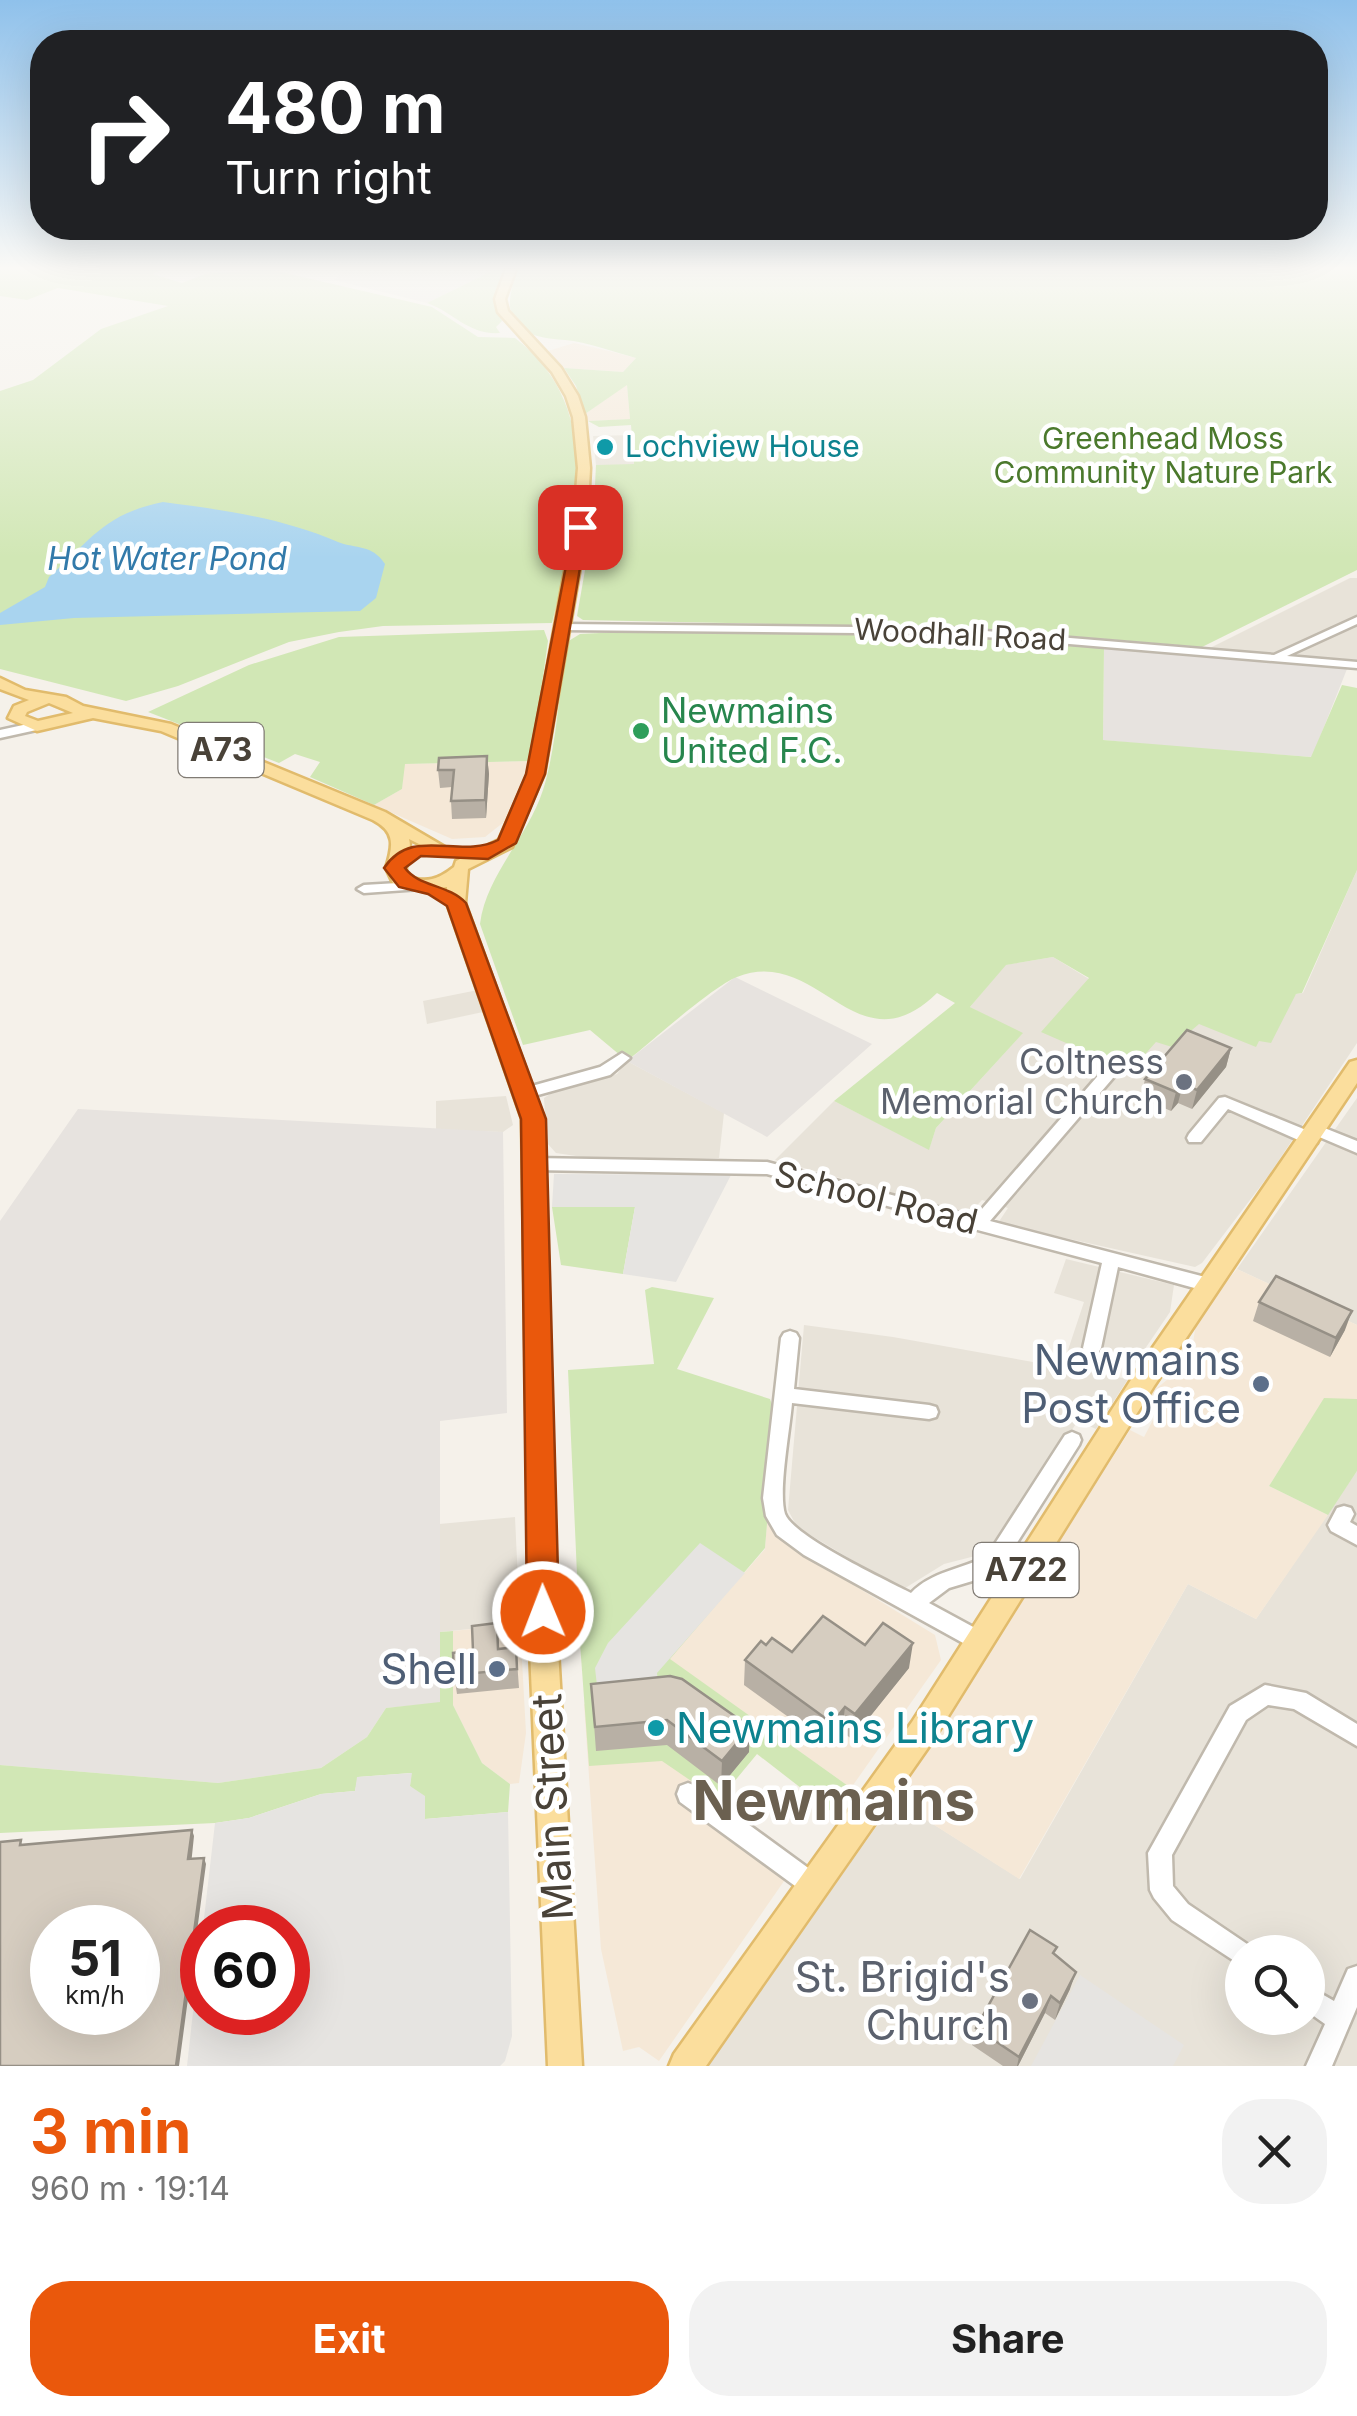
<!DOCTYPE html>
<html lang="en">
<head>
<meta charset="utf-8">
<style>
  body { margin:0; font-family:Inter,sans-serif; background:#f2f2f2; color:#222; height:100vh; display:flex; flex-direction:column; font-size:38px; white-space:nowrap }
  * { box-sizing:border-box; margin:0 }
  p { font-size:32px; color:#767676 }
  .icon { flex:none; width:55px; height:55px; fill:none; stroke:currentColor; stroke-width:2; stroke-linecap:round; stroke-linejoin:round }
  .map { position:relative; height:2066px; overflow:hidden }
  .sheet { display:flex; flex-direction:column; background:#fff; flex:1 }
  .sheet>* { flex:none }
  .banner { position:absolute; left:30px; top:30px; width:1298px; height:210px; border-radius:40px; box-shadow:0 10px 40px #0002; background:#202124; color:#fff; overflow:hidden }
  .fabs { position:absolute; left:1225px; top:1935px; display:grid; gap:20px }
  .fabs a { display:grid; place-items:center; width:100px; height:100px; border-radius:50%; background:#fff; box-shadow:0 10px 40px #0002; font-size:50px }
  .speed { position:absolute; left:30px; top:1905px; display:flex; gap:20px; font-size:50px; font-weight:700; text-align:center }
  .speed>* { display:grid; place-content:center; width:130px; height:130px; border-radius:50%; background:#fff; box-shadow:0 10px 40px #0002; line-height:1 }
  .speed small { font-size:25px; font-weight:400 }
  .speed .limit { border:15px solid #d22; background:#fff; color:#111 }
  .pin { position:absolute; display:grid; place-items:center; width:85px; height:85px; color:#fff; margin:-42px; border-radius:20px; box-shadow:0 5px 15px #0006 }
  .me { position:absolute; width:110px; margin:-55px; rotate:359deg; stroke-linejoin:round; filter:drop-shadow(0 0 8px #0008) }
  .turn { display:flex; align-items:center; gap:35px; height:210px; padding:0 30px; font-size:45px }
  .turn .icon { width:130px; height:130px; stroke-width:2.5 }
  .turn b { display:block; font-size:70px; line-height:85px }
  .round { display:grid; place-items:center; flex:none; width:105px; height:105px; border-radius:40px; background:#f2f2f2 }
  .headline { display:flex; align-items:center; justify-content:space-between; height:170px; padding:0 30px }
  h1 { font-size:60px; font-weight:700; line-height:75px; color:#ea580c }
  .action { display:flex; gap:20px; margin-top:auto; padding:20px 30px }
  .action a { flex:1; height:115px; border-radius:40px; background:#ea580c; color:#fff; font-size:40px; font-weight:700; line-height:115px; text-align:center }
  .action a+a { background:#f2f2f2; color:#222 }
  .map>svg:first-child { display:block }
  .residential { fill:#e8e3d9; fill-rule:evenodd }
  .commercial { fill:#f5e8d7 }
  .industrial { fill:#e7e3df }
  .green { fill:#d1e7b5 }
  .parking { fill:#e6e4e1 }
  .water { fill:#a9d4ef }
  .lines { fill:none; stroke-linecap:round; stroke-linejoin:round }
  .minor-casing { stroke:#c0b9ad; stroke-width:5 }
  .major-casing { stroke:#e1bb6c; stroke-width:5 }
  .minor { fill:#fff; fill-rule:evenodd }
  .major { fill:#fbde9d; fill-rule:evenodd }
  .wall { fill:#b8b0a5 }
  .shaded-wall { fill:#969086 }
  .building { fill:#d6cdc0; stroke:#969086; stroke-width:2.5; fill-rule:evenodd }
  .route { fill:#ea580c; stroke:#983908; stroke-width:2.5 }
  .culture-dot { fill:#0f9aa8; stroke:#fff; stroke-width:4 }
  .leisure-dot { fill:#2e9e5b; stroke:#fff; stroke-width:4 }
  .worship-dot { fill:#6b7280; stroke:#fff; stroke-width:4 }
  .service-dot { fill:#5c6f8a; stroke:#fff; stroke-width:4 }
  .labels { text-anchor:middle; stroke-width:9; stroke-linejoin:round; paint-order:stroke }
  .far-park-label { font-size:30px; fill:#4b792c; stroke:#fff }
  .far-culture-label { font-size:30px; fill:#0d838f; stroke:#fff; text-anchor:start }
  .far-street-label { font-size:30px; fill:#494238; stroke:#fff }
  .far-water-label { font-size:32px; font-style:italic; fill:#327aaa; stroke:#fff }
  .shield { fill:#fff; stroke:#807b74; stroke-width:2.5 }
  .shield-label { font-size:32px; font-weight:bold; fill:#494238 }
  .leisure-label { font-size:35px; fill:#27864d; stroke:#fff; text-anchor:start }
  .worship-label { font-size:35px; fill:#5b616d; stroke:#fff; text-anchor:end }
  .street-label { font-size:35px; fill:#494238; stroke:#fff }
  .near-service-label { font-size:42px; fill:#4e5e75; stroke:#fff; text-anchor:end }
  .near-culture-label { font-size:42px; fill:#0d838f; stroke:#fff; text-anchor:start }
  .near-street-label { font-size:42px; fill:#494238; stroke:#fff }
  .near-worship-label { font-size:42px; fill:#5b616d; stroke:#fff; text-anchor:end }
  .near-district-label { font-size:55px; font-weight:bold; fill:#6b6050; stroke:#fff }
</style>
</head>
<body>
<div class="map">
<svg width="1357" height="2066" viewBox="0 0 1357 2066">
  <rect width="100%" height="100%" fill="#f5f1ea"/>
  <path class="residential" d="M632 435 634 465H596L593 436Z
    M1350 578H1357V660L1208 649Z
    M1357 870V1043L1269 1175 1202 1263 1195 1267 998 1223 1008 1208 982 1200 969 1214 775 1160 834 1101 929 1149 936 1128 1022 1034 970 1007 1005 965 1053 957 1089 979 1259 1040 1296 994 1303 993Z
    M478 990 483 1012 427 1024 423 1001Z
    M627 1061 724 1113 719 1158 603 1160 556 1153 547 1143 544 1098 553 1092 617 1074Z
    M506 1096 513 1125 503 1132 436 1130V1101Z
    M1357 1098V1325L1237 1269Z
    M1066 1259 1174 1285 1170 1312 1134 1365 1067 1353 1084 1302 1054 1293Z
    M804 1325 893 1337 1128 1379 1096 1429 1078 1421 987 1553 944 1564 902 1590 797 1527 788 1510Z
    M1357 1471V2066H707L895 1800 1020 1879 1188 1584 1256 1619ZM1242 1952H1308V2018H1242Z
    M515 1517 520 1624 440 1632 439 1524Z"/>
  <path class="commercial" d="M574 343 609 351 636 358 623 372 564 368 548 351Z
    M627 384 630 419 588 421 585 414Z
    M531 761 509 818 485 837 452 839 374 805 402 789 404 764Z
    M1237 1269 1357 1325V1399H1324L1269 1486 1328 1515 1256 1619 1188 1584 1019 1879 895 1800 1130 1430 1144 1437 1154 1418 1148 1402 1151 1393 1179 1370 1192 1349 1197 1317Z
    M767 1523 792 1547 935 1635 941 1660 851 1788 669 1659 765 1549Z
    M520 1624 526 1733 519 1783 510 1784 482 1763 453 1705V1631Z
    M666 1695 756 1754 719 1800 798 1861 659 2061 639 2047 623 2051 601 1949 584 1704Z"/>
  <path class="industrial" d="M347 269H496L427 303 334 280Z
    M1104 647 1347 669 1312 757 1176 747 1103 740Z
    M735 977 872 1044 767 1137 627 1061Z
    M78 1109 503 1132 507 1413 440 1421V1703L386 1708 367 1737 321 1768 218 1783 0 1765V1221Z"/>
  <path class="green" d="M0 269H164L152 274 182 283 205 274 268 269 432 307 478 337 515 338C608 409 576 525 552 623L383 626 339 632 289 642 178 686 126 701 0 669V391L33 380 101 329 168 306 58 288 27 300 0 296Z
    M496 269H506L494 300 502 321 496 327 500 333C468 335 455 313 427 303Z
    M518 269H1357V570L1202 647 975 628 583 620 577 616 593 524 596 465 634 464 631 425 599 427 588 421 630 419 627 385 585 414 576 386 564 368 623 372 636 358C614 352 587 342 565 340 513 337 499 319 518 269Z
    M544 630 548 641 531 761 405 764 402 789 374 805 310 777 320 762 295 754 279 763 148 712 249 665 339 637Z
    M880 632 979 636 1104 647 1103 740 1311 757 1342 685 1357 688V870L1302 993 1296 994 1271 1043 1259 1041 1256 1047 1199 1024 1172 1047 1156 1042 1130 1071 1041 1032 1089 978 1053 957 1006 965 970 1007 1023 1033 936 1128 929 1150 834 1101 955 1003 937 993C856 1072 819 944 737 977 713 986 651 1042 627 1061L590 1030 523 1045 480 924C486 875 528 837 543 790 557 746 559 689 567 642L580 634 600 633Z
    M552 1207H635L623 1274 561 1265Z
    M652 1287 714 1298 677 1369 770 1399 776 1416 765 1548 670 1659 851 1788 832 1812 757 1754 719 1800 662 1761 589 1766 580 1643 568 1370 654 1364 645 1290Z
    M1324 1398 1357 1399V1471L1328 1515 1269 1486Z
    M453 1631V1705L482 1763 510 1784 508 1812 425 1819 410 1786 411 1773 358 1777 355 1791 321 1794 249 1818 215 1823 0 1833V1765L218 1783 321 1768 367 1737 386 1708 440 1702V1632Z"/>
  <path class="parking" d="M554 1174H555L731 1175 676 1282 623 1274 635 1207H552Z
    M700 1543 745 1573 657 1673 659 1696 599 1703 595 1668 608 1643Z
    M412 1773 410 1786 425 1796V1819L508 1812 512 2036 505 2061 500 2066H187L202 1931V2012H288V1928L203 1927 215 1823 249 1818 321 1794 355 1791 357 1777Z
    M1080 1975 1184 2045 1173 2066H1031Z"/>
  <path class="water" d="M163 502C224 510 282 518 338 542 356 549 372 544 385 564L376 598 360 611 74 618 0 625V613L45 587 49 577C92 539 104 514 163 502Z"/>
  <g class="lines">
    <g class="minor-casing">
      <path id="minor" d="M1357 617V624L1287 656 1357 662V668L950 634 563 630 557 627 563 624 950 628 1274 655Z
        M37 722 43 726 41 729 0 738V730Z
        M415 882 420 883 422 886 420 889 364 893 357 889 364 885Z
        M622 1053 630 1058 610 1075 527 1098 519 1093 521 1089 600 1067Z
        M1114 1062 1119 1063 1122 1067 1119 1071 990 1221 1209 1278 1215 1280 1218 1285 1215 1290 1209 1292 1118 1267 1101 1348 1098 1353 1092 1355 1086 1353 1083 1348 1102 1263 767 1174 534 1170 528 1168 526 1164 528 1160 534 1158 767 1162 975 1217 1109 1063Z
        M1225 1097 1311 1132V1126L1317 1125 1357 1141V1153L1317 1136V1143H1305L1228 1109 1201 1142H1189L1187 1138 1189 1134 1219 1098Z
        M790 1331 796 1333 799 1338 794 1389 929 1405 936 1407 938 1412 936 1417 929 1419 792 1403C790 1429 778 1492 785 1514 794 1537 886 1580 911 1593 932 1571 961 1570 987 1556L1065 1435 1072 1432 1079 1435 1081 1440 1079 1445 1001 1568 979 1579 949 1588 929 1603 988 1635 991 1642 988 1649 981 1651 974 1649 804 1555 777 1535 766 1516 763 1498 781 1338 784 1333Z
        M1344 1506 1351 1508 1354 1514 1350 1522 1357 1526V1545L1331 1531 1328 1525 1337 1508Z
        M1265 1685 1306 1693 1357 1724V1746L1294 1709 1268 1705 1246 1720 1172 1855 1173 1886 1188 1904 1250 1946 1253 1952H1242V1966L1172 1920 1154 1898 1150 1890 1148 1853 1230 1706Z
        M688 1783 696 1786 822 1878 826 1886 822 1894 814 1898 806 1894 680 1802 677 1794 680 1786Z
        M1357 1966V2007L1332 2066H1306L1325 2024 1308 2012V1986L1334 2001 1348 1969Z"/>
    </g>
    <g class="major-casing">
      <path id="major" d="M506 269H516L505 299 508 311 561 368 578 396 585 417 590 468 587 527 544 774 512 847 468 869 465 903 544 1119 558 1650 582 2066H548L530 1650 522 1119 447 903V887L423 891 393 883 386 868C393 846 396 832 373 820L161 731 93 718 37 731 8 718 14 706 29 700 0 689V678L25 690 66 697 83 706 171 724 385 812 448 849 439 854 409 839C413 852 402 863 407 876 426 884 439 879 454 867L456 861 499 840 528 774 573 527 578 468 573 417 566 396 552 372 498 312 495 299ZM49 703 73 713 38 721 25 716 27 712Z
        M1357 1060V1083L1154 1386 932 1742 706 2066H669L674 2054 912 1722 1136 1372 1350 1062Z"/>
    </g>
    <use href="#minor" class="minor"/>
    <use href="#major" class="major"/>
  </g>
  <path class="wall" d="M487 756 489 774 486 818 452 819 451 801 452 787 440 788 438 770Z
    M1231 1048 1226 1067 1192 1109 1178 1103 1171 1111 1141 1098 1145 1079Z
    M1259 1302 1345 1330 1330 1357 1253 1321Z
    M766 1645 792 1652 865 1645 909 1668 852 1739 842 1732 830 1747 744 1685 745 1660Z
    M516 1647 519 1688 457 1694 454 1675 500 1648Z
    M591 1684 749 1752 721 1786 667 1745 596 1751Z
    M1054 1954 1070 1989 1055 2020 1045 2013 1018 2066H1003L972 2045 976 2028Z"/>
  <path class="shaded-wall" d="M487 756 489 774 486 818 485 800Z
    M1231 1048 1226 1067 1192 1109 1197 1090Z
    M1183 1084 1178 1103 1171 1111 1176 1092Z
    M1352 1311 1345 1330 1330 1357 1336 1338Z
    M913 1643 909 1668 852 1739 855 1714Z
    M845 1707 842 1732 830 1747 832 1723Z
    M750 1727 749 1752 721 1786 722 1761Z
    M192 1830 194 1836 191 1865 188 1859Z
    M204 1858 206 1864 179 2066H176Z
    M1076 1972 1070 1989 1055 2020 1060 2003Z
    M1051 1996 1045 2013 1018 2066H1017L1019 2057Z"/>
  <path class="building" d="M487 756 485 800 451 801 454 770H438L439 758Z
    M1187 1030 1231 1048 1197 1090 1183 1084 1176 1092 1145 1079Z
    M1276 1276 1352 1311 1336 1338 1259 1302Z
    M823 1616 865 1645 883 1623 913 1643 855 1714 845 1707 832 1723 745 1660 761 1641 766 1645 772 1638 792 1652Z
    M497 1623 498 1649 516 1647 517 1669 454 1675 453 1653 473 1651 472 1626Z
    M670 1676 682 1679 750 1727 722 1761 667 1720 595 1727 591 1684Z
    M192 1830 188 1859 204 1858 176 2066H0V1842L21 1840 20 1845ZM52 1928H138V2012H52Z
    M1030 1930 1057 1947 1053 1953 1076 1972 1060 2003 1051 1996 1019 2057 976 2028Z"/>
  <linearGradient id="sky" x2="0" y2="1"><stop stop-color="#8fc1eb"/><stop offset="0.48" stop-color="#faf9f6"/><stop offset="1" stop-color="#faf9f6" stop-opacity="0"/></linearGradient>
  <rect width="1357" height="558" fill="url(#sky)"/>
  <path class="route" d="M574 524 587 527 545 774 516 843 488 859 421 856 405 868C419 887 448 884 466 903L546 1119 559 1612 554 1622 543 1626 532 1622 527 1612 521 1119 447 906 428 894 399 887 384 868C412 825 460 860 498 840L526 774Z"/>
  <g class="culture-dot">
    <circle cx="605" cy="447" r="10"/>
    <circle cx="656" cy="1728" r="10"/>
  </g>
  <circle class="leisure-dot" cx="641" cy="731" r="10"/>
  <g class="worship-dot">
    <circle cx="1184" cy="1082" r="10"/>
    <circle cx="1030" cy="2001" r="10"/>
  </g>
  <g class="service-dot">
    <circle cx="1261" cy="1384" r="10"/>
    <circle cx="497" cy="1669" r="10"/>
  </g>
  <g class="labels">
    <g class="far-park-label">
      <text x="1163" y="449">Greenhead Moss<tspan x="1163" dy="34">Community Nature Park</tspan></text>
    </g>
    <g class="far-culture-label">
      <text x="625" y="457">Lochview House</text>
    </g>
    <g class="far-street-label">
      <text transform="translate(960 635) rotate(3)" y="10">Woodhall Road</text>
    </g>
    <g class="far-water-label">
      <text x="167" y="570">Hot Water Pond</text>
    </g>
    <g class="shield">
      <rect x="178.5" y="723" width="85" height="54" rx="8"/>
      <rect x="973.5" y="1543" width="105" height="54" rx="8"/>
    </g>
    <g class="shield-label">
      <text x="221" y="761">A73</text>
      <text x="1026" y="1581">A722</text>
    </g>
    <g class="leisure-label">
      <text x="661" y="723">Newmains<tspan x="661" dy="40">United F.C.</tspan></text>
    </g>
    <g class="worship-label">
      <text x="1164" y="1074">Coltness<tspan x="1164" dy="40">Memorial Church</tspan></text>
    </g>
    <g class="street-label">
      <text transform="translate(876 1198) rotate(14)" y="12">School Road</text>
    </g>
    <g class="near-service-label">
      <text x="1241" y="1375">Newmains<tspan x="1241" dy="48">Post Office</tspan></text>
      <text x="477" y="1684">Shell</text>
    </g>
    <g class="near-culture-label">
      <text x="676" y="1743">Newmains Library</text>
    </g>
    <g class="near-street-label">
      <text transform="translate(552 1807) rotate(-93)" y="15">Main Street</text>
    </g>
    <g class="near-worship-label">
      <text x="1010" y="1992">St. Brigid's<tspan x="1010" dy="48">Church</tspan></text>
    </g>
    <g class="near-district-label">
      <text x="834" y="1820">Newmains</text>
    </g>
  </g>
</svg>
<div class="fabs">
<a><svg class="icon" aria-label="search" viewBox="0 0 24 24"><circle cx="10" cy="10" r="6"/><path d="M15 15l6 6"/></svg></a>
</div>
<div class="speed"><div>51<small>km/h</small></div><div class="limit">60</div></div>
<div class="pin" style="left:580px;top:527px;background:#d93025"><svg class="icon" aria-label="arrive" viewBox="0 0 24 24"><path d="M6 21V4h12l-3 4 3 4H6"/></svg></div>
<svg class="me" style="left:543px;top:1612px" viewBox="-20 -20 40 40"><circle r="17" fill="#ea580c" stroke="#fff" stroke-width="3"/><path d="M0-11L8 9 0 5-8 9z" fill="#fff"/></svg>
<div class="banner">
<div class="turn"><svg class="icon" aria-label="right" viewBox="0 0 24 24"><path d="M7 20v-9h11M14 6l5 5-5 5"/></svg><div><b>480 m</b>Turn right</div></div>
</div>
</div>
<section class="sheet">
<div class="headline"><div><h1>3 min</h1><p>960 m · 19:14</p></div><a class="round"><svg class="icon" aria-label="close" viewBox="0 0 24 24"><path d="M6 6l12 12M18 6L6 18"/></svg></a></div>
<div class="action"><a>Exit</a><a>Share</a></div>
</section>
</body>
</html>
